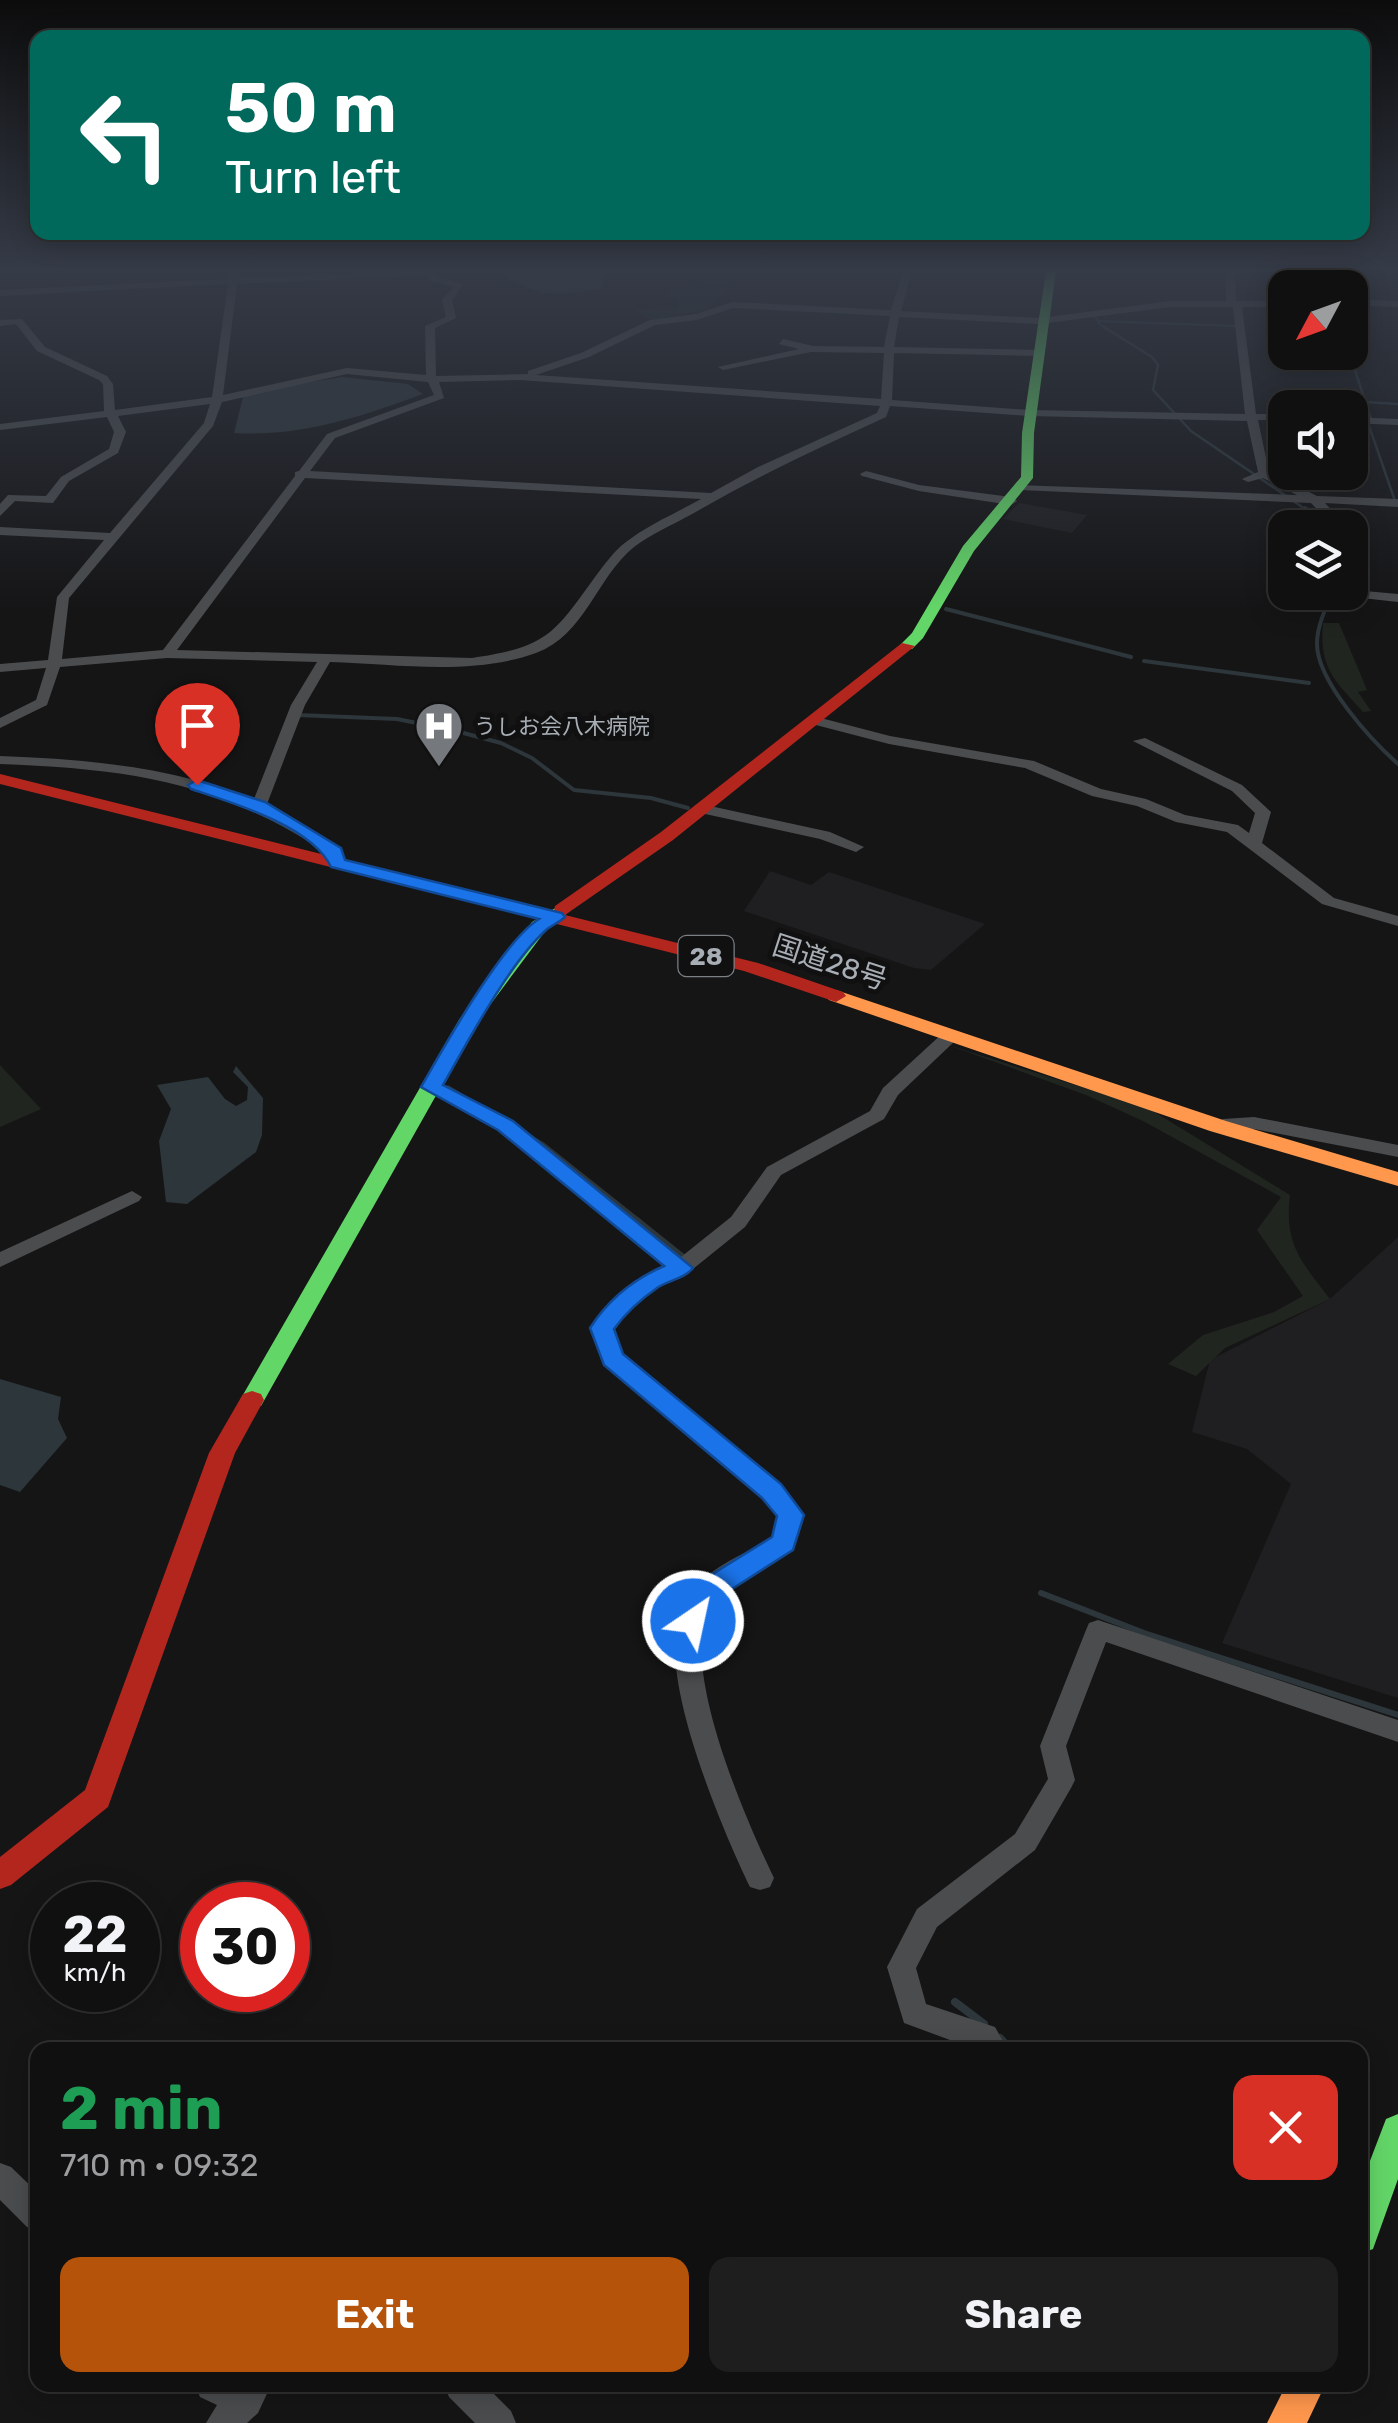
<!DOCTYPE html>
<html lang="en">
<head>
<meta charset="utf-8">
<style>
  body { margin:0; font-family:Rubik,"Noto Sans JP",sans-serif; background:#1e1e1e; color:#f1f3f6; height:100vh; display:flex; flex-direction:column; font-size:38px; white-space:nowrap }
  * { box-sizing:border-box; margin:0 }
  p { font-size:32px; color:#9c9d9f }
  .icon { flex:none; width:55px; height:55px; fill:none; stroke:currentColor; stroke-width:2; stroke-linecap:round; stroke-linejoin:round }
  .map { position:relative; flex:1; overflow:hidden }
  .drawer { position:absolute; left:30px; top:2042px; width:1338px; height:350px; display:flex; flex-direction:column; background:#101010; border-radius:20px; box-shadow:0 5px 25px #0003,0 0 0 2px #303030 }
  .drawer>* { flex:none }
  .banner { position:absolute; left:30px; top:30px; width:1340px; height:210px; border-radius:20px; box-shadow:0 5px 25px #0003,0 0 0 2px #303030; background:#00695c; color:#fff; overflow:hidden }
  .needle { width:65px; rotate:229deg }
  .tools { position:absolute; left:1268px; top:270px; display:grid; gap:20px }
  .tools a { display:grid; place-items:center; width:100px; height:100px; border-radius:20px; background:#101010; box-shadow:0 5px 25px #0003,0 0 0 2px #303030; font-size:50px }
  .speed { position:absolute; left:30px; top:1882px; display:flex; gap:20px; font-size:50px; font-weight:700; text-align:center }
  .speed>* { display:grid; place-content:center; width:130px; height:130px; border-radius:50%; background:#101010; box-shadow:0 5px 25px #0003,0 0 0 2px #303030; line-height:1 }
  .speed small { font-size:25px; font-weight:400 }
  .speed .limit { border:15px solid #d22; background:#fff; color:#111 }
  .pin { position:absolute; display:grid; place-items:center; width:85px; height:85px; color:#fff; margin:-102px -42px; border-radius:50% 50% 50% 0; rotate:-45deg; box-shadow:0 0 10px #0007 }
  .pin .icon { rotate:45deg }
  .me { position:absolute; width:110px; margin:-55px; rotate:34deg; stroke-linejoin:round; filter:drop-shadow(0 0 8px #0008) }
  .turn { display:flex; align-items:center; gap:35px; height:210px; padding:0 30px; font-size:45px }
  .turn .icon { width:130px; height:130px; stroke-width:2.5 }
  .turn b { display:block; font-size:70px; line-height:85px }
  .round { display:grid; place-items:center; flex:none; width:105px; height:105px; border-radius:20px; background:#1e1e1e }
  .summary { display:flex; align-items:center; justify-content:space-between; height:170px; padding:0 30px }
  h1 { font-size:60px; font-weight:700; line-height:75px; color:#1e9e55 }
  .cta { display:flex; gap:20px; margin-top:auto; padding:20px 30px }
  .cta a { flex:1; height:115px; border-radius:20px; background:#b45309; color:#fff; font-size:40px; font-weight:700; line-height:115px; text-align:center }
  .cta a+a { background:#1e1e1e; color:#f1f3f6 }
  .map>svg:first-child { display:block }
  .built { fill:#1f1f21 }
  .green { fill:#202520 }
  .water { fill:#2d363a }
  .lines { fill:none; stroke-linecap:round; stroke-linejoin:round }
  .stream-far4 { stroke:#2d363a; stroke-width:2.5 }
  .stream-far3 { stroke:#2d363a; stroke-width:4 }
  .stream-far2 { stroke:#2d363a; stroke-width:5 }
  .stream-far1 { stroke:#2d363a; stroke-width:6 }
  .stream { stroke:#2d363a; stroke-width:8 }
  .street { fill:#4a4c4e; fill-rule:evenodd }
  .fast { fill:#63d668; fill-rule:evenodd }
  .slow { fill:#ff974d; fill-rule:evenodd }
  .jam { fill:#b3261e; fill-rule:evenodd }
  .route { fill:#1a73e8; stroke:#114b97; stroke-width:2.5 }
  .labels { text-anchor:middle; stroke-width:10; stroke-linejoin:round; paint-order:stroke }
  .far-poi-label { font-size:22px; fill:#a8aeb5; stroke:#101011; text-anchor:start }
  .shield { fill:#101011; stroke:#7a7f84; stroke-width:2.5 }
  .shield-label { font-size:25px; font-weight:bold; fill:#a8aeb5 }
  .street-label { font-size:28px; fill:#a8aeb5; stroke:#101011 }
</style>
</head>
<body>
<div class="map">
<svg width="1398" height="2423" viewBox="0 0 1398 2423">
  <rect width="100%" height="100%" fill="#151516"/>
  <path class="built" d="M1019 503 1025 504 1087 515 1072 533 1003 519Z
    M770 871 811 885 829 872 985 924 931 970 914 968 744 911Z
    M1398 1237V1698L1222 1643 1291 1484 1247 1449 1192 1432 1210 1360 1330 1299Z"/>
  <path class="green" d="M635 271H726L736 282 707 309 652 320 634 310 678 308 677 298 667 296 673 290 710 278 704 274Z
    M1323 623H1339L1367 690 1358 692 1371 711 1363 712C1334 680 1319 668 1323 623Z
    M948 1045 1148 1108 1290 1195C1284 1245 1301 1261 1330 1299L1225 1348 1196 1376 1168 1364 1203 1335 1274 1312 1303 1296 1257 1230 1281 1197 1143 1121 1086 1095Z
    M0 1065 41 1109 0 1127Z"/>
  <path class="water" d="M494 271H621L603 276V288C550 297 542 298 494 271Z
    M342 377 408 384 423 394C361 417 300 437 234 433L244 393Z
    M236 1066 263 1098 262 1135 256 1152 187 1204 166 1202 159 1141 171 1109 157 1085 208 1077 225 1099 236 1106 247 1100 248 1087 233 1072Z
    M0 1379 61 1397 58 1419 67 1438 20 1492 0 1485Z"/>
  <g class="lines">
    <path class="stream-far4" d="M1322 271 1327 288
      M1096 317 1099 324 1152 357 1158 365 1153 390 1191 431 1308 511
      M1098 321 1235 326
      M1349 352 1371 419
      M1365 402 1398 404
      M1368 423 1394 498"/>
    <path class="stream-far3" d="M1305 508 1327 528
      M1333 592C1326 608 1317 625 1317 644 1317 681 1371 740 1398 764
      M946 609 1131 657
      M1144 661 1309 683
      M297 715 397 719 456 731 501 743 532 758 574 790 651 798 688 808"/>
    <path class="stream-far2" d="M448 1088 543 1145 640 1222"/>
    <path class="stream-far1" d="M637 1220 687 1260
      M1041 1593 1144 1633 1398 1715"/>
    <path class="stream" d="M955 2002 984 2024
      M1000 2038 1011 2050"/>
    <path class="street" d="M229 271H239L238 278 433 271 437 277 463 284 452 300 456 318 435 328 436 376 528 374V371L581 353 650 320 696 314 732 302 891 310 903 271H912L901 311 1040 318 1170 301H1226L1225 271H1235L1236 301H1285V307H1242L1256 414H1285V420H1258L1269 472 1317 496 1398 499V507L1325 503 1348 528H1335L1311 503 1020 490 1014 487 1016 485 1297 495 1263 478 1248 482 1242 479 1258 472 1247 421 1030 416 890 406 886 417C820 447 756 477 694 513 674 524 651 534 634 547 596 578 585 635 536 653 472 676 397 664 330 662L305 705 267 804 341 848 345 863 337 868 329 863 327 853C217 781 129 769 0 764V756C87 759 172 767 254 799L291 705 317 662 167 658 60 667 47 705 0 728V718L36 700 46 668 0 672V664L48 660 57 597 104 540 0 535V527L110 533 204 423 210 404 118 416 126 432 118 453 69 481 53 503 15 501 0 516V504L8 495 46 496 61 477 109 449 114 432 107 417 0 430V424L104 411 103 384 99 380 37 351 16 324 0 326V320L22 319 45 347 107 376 113 384 115 410 212 397 228 284 0 296V290L228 279ZM426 275 431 281 454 287 442 299 446 317 425 326 426 375 347 368 223 395 237 284ZM1170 307H1233L1245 414 1030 410 892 400 894 353 1040 356 1045 353 1040 350 894 347 899 317 1040 324ZM733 308 890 316 884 347 813 346 783 339 779 344 799 349 718 367 723 370 811 352 884 353 881 399 536 375 589 357 655 325 697 320ZM347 374 428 382 434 395 327 434 299 471 295 472V476L163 650 62 659 69 598 213 426 222 402ZM520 380 880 406 877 413 758 467 711 493 310 471 335 438 444 398 439 382ZM305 478 701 499C676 513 648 525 626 542 614 551 604 565 595 577 553 635 547 647 472 658L177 650Z
      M1350 299 1398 301V307L1350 305Z
      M1350 417 1398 419V425L1350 423Z
      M866 471 919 485 1011 497 1017 501 1011 505 919 491 862 476 860 474Z
      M1350 535 1354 536 1370 561 1365 591 1398 594V602L1353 597 1358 561 1350 549Z
      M817 717 890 736 1034 761 1101 789 1146 799 1185 815 1238 825 1249 833 1255 813 1232 791 1133 741 1145 738 1242 785 1271 812 1262 843 1334 898 1398 916V926L1322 904 1227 832 1176 822 1137 806 1092 796 1025 768 889 744 812 724V718Z
      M701 804 830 832 864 847 856 852 820 839 696 812 693 809Z
      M950 1031 959 1036 956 1040 898 1095 884 1119 781 1175 745 1227 688 1273 657 1286 621 1317 613 1329 622 1355 780 1485 803 1515 792 1548C766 1565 726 1577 710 1605 677 1664 746 1820 774 1878L770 1887 760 1890 750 1887C721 1827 673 1710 675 1644 675 1625 684 1602 696 1587 716 1563 748 1553 773 1537L779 1516 764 1497 602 1359 591 1329C610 1300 635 1279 666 1266L498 1129 422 1087 431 1081 438 1083 512 1121 681 1257 731 1217 767 1167 870 1111 883 1088 944 1032Z
      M1254 1117 1398 1145V1157L1254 1129 1223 1131 1213 1125 1223 1119Z
      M132 1191 142 1197 139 1201 0 1267V1252Z
      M1098 1620 1398 1720V1742L1106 1642 1066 1746 1075 1780 1071 1788 1035 1850 937 1927 916 1968 926 2004 995 2027 1008 2050H977L904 2023 887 1967 917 1909 1015 1834 1048 1779 1040 1746 1086 1630 1089 1623Z
      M0 2163 11 2167 38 2193V2231L27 2227 0 2200Z
      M195 2385H271L258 2413 247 2423H206L217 2405 200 2397Z
      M444 2385H485L511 2411 516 2423H475L449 2397Z"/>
    <path class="fast" d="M1046 271H1056L1034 433 1033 478 974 551 923 638 912 649H902L899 646 912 633 963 546 1021 477 1022 433Z
      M562 904 571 910 546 930 478 1021 261 1406H243L240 1400 459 1020 532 922Z
      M1398 2114V2179L1373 2249 1360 2254V2187L1386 2119Z"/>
    <path class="slow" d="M836 990 1226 1121 1398 1172V1186L1210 1131 829 1000 826 996Z
      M1286 2385H1325L1307 2423H1267Z"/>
    <path class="jam" d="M902 643 915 646 673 840 565 915 758 963 843 992 846 996 836 1002 744 971 0 784V774L554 912 555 906 661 832Z
      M252 1391 261 1394 264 1400 235 1453 108 1807 11 1885 0 1889V1857L85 1790 209 1453 243 1394Z"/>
  </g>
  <linearGradient id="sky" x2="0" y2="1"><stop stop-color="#0c0c0c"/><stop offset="0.44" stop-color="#353b47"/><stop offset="1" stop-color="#353b47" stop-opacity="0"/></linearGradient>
  <rect width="1398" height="611" fill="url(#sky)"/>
  <path class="route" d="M197 780 265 802 341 848 345 860 562 913 565 917C559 923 551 925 545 931 509 964 468 1041 443 1085L513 1121 693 1268C684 1279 669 1280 657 1288 641 1299 625 1314 614 1329L623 1354 781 1484 804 1515 793 1550 718 1598 703 1629 693 1632 683 1629 679 1621 686 1600 698 1583 772 1537 777 1516 762 1498 604 1365 590 1328C608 1300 634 1279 664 1266L498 1130 421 1087C444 1047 503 941 539 919L331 867C312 826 233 803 191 789L188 785Z"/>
  <defs>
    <g id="hospital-pin" transform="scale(2.5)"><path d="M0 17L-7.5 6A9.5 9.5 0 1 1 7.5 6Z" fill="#75787d" stroke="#101011"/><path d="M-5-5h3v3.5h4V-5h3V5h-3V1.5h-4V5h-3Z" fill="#fff"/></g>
  </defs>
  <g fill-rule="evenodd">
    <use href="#hospital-pin" x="439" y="726"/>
  </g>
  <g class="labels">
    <g class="far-poi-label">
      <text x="474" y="734">うしお会八木病院</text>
    </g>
    <rect class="shield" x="678.5" y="936" width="55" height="40" rx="8"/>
    <g class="shield-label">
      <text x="706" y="965">28</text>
    </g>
    <g class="street-label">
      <text transform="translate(830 962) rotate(18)" y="10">国道28号</text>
    </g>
  </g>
</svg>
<div class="tools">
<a><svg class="needle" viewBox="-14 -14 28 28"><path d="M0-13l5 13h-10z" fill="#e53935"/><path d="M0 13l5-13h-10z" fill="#9c9d9f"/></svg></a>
<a><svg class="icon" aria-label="sound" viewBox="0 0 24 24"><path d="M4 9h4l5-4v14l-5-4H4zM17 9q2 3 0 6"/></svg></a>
<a><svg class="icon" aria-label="layers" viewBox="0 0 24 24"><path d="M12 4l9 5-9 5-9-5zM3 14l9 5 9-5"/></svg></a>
</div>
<div class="speed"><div>22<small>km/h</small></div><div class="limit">30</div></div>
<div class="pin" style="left:197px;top:785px;background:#d93025"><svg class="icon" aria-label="arrive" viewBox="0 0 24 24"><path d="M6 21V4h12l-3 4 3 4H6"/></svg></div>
<svg class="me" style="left:693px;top:1621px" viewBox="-20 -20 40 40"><circle r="17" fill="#1a73e8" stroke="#fff" stroke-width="3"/><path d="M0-11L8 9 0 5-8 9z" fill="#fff"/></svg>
<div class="banner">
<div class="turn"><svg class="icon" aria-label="left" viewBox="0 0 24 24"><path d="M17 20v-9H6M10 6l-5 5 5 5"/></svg><div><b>50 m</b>Turn left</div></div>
</div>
<section class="drawer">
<div class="summary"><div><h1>2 min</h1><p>710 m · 09:32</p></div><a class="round" style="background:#d93025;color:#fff"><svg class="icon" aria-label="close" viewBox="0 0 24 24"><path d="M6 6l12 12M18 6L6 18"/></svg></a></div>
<div class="cta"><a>Exit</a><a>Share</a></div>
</section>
</div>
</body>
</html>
